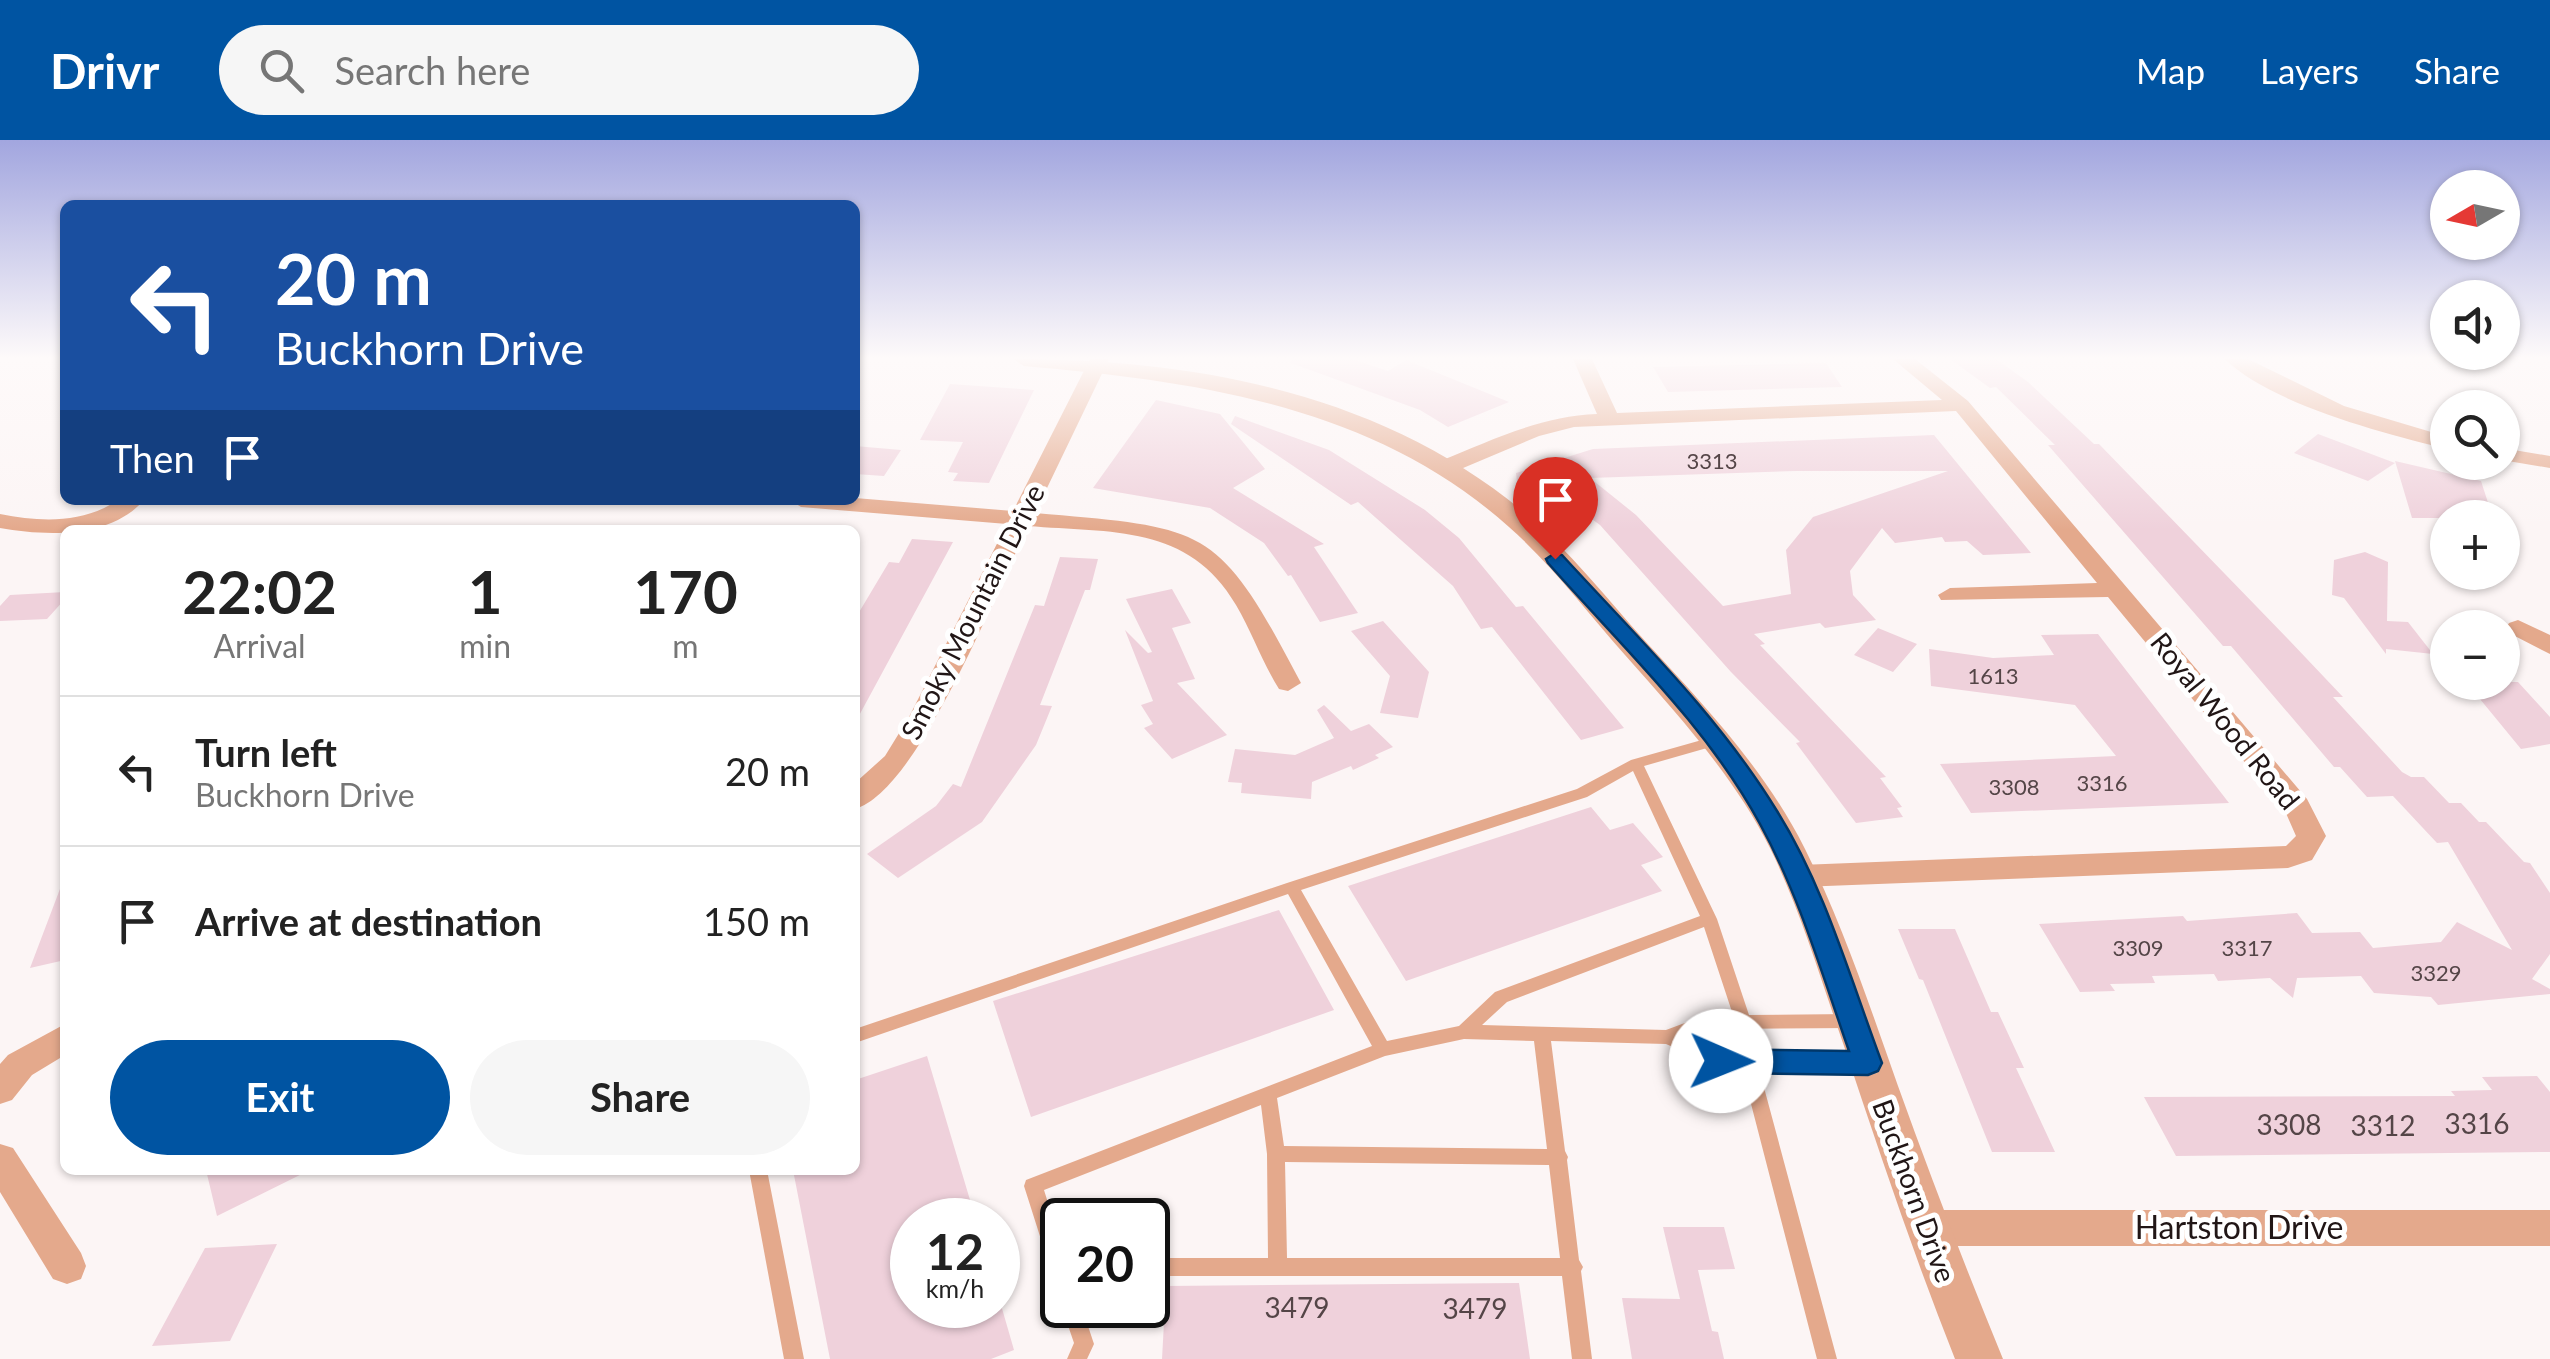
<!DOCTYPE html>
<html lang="en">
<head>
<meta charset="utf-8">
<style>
  body { margin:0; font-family:Lato,sans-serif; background:#f6f6f6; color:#222; height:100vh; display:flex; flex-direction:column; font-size:38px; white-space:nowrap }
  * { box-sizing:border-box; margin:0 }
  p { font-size:32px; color:#767676 }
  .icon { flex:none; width:55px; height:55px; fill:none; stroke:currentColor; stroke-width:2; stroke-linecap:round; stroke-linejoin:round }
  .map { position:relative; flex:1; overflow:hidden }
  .details { position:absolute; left:60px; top:385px; width:800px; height:650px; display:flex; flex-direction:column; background:#fff; border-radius:15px; box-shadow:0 2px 8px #0004 }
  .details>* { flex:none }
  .top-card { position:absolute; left:60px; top:60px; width:800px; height:305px; border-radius:15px; box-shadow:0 2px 8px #0004; background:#1a4fa0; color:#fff; overflow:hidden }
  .needle { width:65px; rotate:261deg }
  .tools { position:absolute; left:2430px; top:30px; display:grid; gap:20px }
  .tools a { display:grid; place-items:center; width:90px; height:90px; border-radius:50%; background:#fff; box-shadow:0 2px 8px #0004; font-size:50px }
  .speed { position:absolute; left:890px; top:1058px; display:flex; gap:20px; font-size:50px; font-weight:700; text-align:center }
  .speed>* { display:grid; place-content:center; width:130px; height:130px; border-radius:50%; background:#fff; box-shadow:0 2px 8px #0004; line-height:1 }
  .speed small { font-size:25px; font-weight:400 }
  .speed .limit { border:5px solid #111; border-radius:15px; background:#fff; color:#111 }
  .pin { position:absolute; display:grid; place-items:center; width:85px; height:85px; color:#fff; margin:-102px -42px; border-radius:50% 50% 50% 0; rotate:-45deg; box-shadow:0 0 10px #0007 }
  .pin .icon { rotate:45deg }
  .me { position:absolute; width:110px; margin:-55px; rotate:91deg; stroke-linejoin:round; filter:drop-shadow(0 0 8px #0008) }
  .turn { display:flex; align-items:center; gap:35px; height:210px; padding:0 50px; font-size:45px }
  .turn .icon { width:130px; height:130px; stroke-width:2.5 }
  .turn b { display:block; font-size:70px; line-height:85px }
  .then { display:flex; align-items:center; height:95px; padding:0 50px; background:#0003; gap:20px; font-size:38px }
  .eta { display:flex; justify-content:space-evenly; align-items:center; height:170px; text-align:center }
  .eta b { font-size:60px; font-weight:700; line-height:70px }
  .cta { display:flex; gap:20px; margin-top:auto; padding:20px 50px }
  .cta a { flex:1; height:115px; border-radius:60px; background:#0054a2; color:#fff; font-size:40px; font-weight:700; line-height:115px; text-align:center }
  .cta a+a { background:#f6f6f6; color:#222 }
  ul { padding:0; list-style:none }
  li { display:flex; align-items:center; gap:30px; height:150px; padding:0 50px; border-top:2px solid #e0e0e0 }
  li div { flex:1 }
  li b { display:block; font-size:38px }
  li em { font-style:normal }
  header { display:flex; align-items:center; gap:60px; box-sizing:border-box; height:140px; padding:0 50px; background:#0054a2; color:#fff }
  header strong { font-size:48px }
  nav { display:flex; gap:55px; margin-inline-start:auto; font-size:35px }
  .search { width:700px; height:90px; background:#f6f6f6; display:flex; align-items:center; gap:25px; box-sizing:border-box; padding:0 35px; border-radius:55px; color:#767676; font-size:38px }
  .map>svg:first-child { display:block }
  .building { fill:#efd1db; fill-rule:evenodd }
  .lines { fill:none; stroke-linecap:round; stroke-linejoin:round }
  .service { fill:#e4a98c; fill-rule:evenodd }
  .minor { fill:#e4a98c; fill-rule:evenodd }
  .tertiary { fill:#e4a98c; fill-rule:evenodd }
  .route { fill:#0054a2; stroke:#003769; stroke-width:2.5 }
  .labels { text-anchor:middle; stroke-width:10; stroke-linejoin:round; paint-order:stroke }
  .number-label { font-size:22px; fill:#544547 }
  .street-label { font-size:28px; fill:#211616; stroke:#fff }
  .near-number-label { font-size:28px; fill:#544547 }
  .near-street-label { font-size:32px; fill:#211616; stroke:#fff }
</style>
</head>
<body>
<header>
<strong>Drivr</strong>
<div class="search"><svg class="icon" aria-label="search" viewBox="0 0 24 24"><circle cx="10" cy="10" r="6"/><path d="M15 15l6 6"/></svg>Search here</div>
<nav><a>Map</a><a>Layers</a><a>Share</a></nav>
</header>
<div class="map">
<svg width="2550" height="1219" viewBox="0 0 2550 1219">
  <rect width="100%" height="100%" fill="#fcf5f5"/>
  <path class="building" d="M1291 219H1352L1388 231 1406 220 1509 262 1448 287 1420 270 1291 223Z
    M1950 219H1996L2028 242 2094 304H2099L2288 499 2343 557H2333L2402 632 2411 637H2424L2449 663H2461L2479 682H2486L2524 722 2530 723 2550 753V814L2532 839 2550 849V854L2438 865 2431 857 2374 853 2361 836 2297 838 2293 858 2270 838 2218 841 2214 834 2152 836 2155 843 2110 844 2115 851 2080 852 2039 784 2183 776 2187 781 2297 773 2312 793 2360 792 2373 808 2441 802 2457 782 2512 810 2448 702 2437 703 2393 656 2367 657 2340 627H2334L2231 506H2223L2048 305H2055L1996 247 1990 248Z
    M1826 223 1842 247 1668 252 1653 227Z
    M950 244 1034 250 989 343 953 341 958 333 948 332 963 302 920 300Z
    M1156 260 1220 274 1265 329 1233 348 1324 404 1314 407 1358 473 1320 482 1291 435 1288 436 1264 403 1210 368 1093 348Z
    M1235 276 1329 310 1425 370 1459 398 1516 467 1523 466 1624 588 1581 600 1492 487 1481 489 1453 446 1358 362 1351 365 1231 284Z
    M2318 294 2395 323 2368 341 2294 313Z
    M1934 295 2031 413 1983 415 1967 401 1945 402 1942 397 1895 403 1882 388 1850 431 1853 455 1876 480 1825 488 1820 483 1754 494 1765 504 1760 505 1886 637 1880 638 1902 667 1897 668 1903 677 1856 683 1796 603 1800 602 1731 532 1600 385 1540 341 1517 342 1516 333 1593 309ZM1796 331H1948L1813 377 1786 410 1791 454 1723 466 1636 375 1590 338Z
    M855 306 901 310 884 336 855 334Z
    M2395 321 2481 341 2493 378H2412Z
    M912 399 953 402 855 583V479L889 422 899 423Z
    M2365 412 2388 422 2387 481 2408 482 2433 514 2386 509V514L2344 458 2332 455 2334 420Z
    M1060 417 1098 419 1090 450H1085L1040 565 1052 566 1036 605 982 682 898 738 867 714 936 666 953 644 961 647 1035 465 1044 466Z
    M1172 449 1191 483 1172 488 1195 539 1177 543 1227 595 1172 619 1144 588 1153 584 1141 565 1153 561 1125 490 1148 513 1152 512 1126 459Z
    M65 452V459L47 479 0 481V466L10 455Z
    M1383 481 1429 532 1418 578 1380 573 1390 536 1351 491Z
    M1878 488 1917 504 1893 532 1854 515Z
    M2098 494 2229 663 1971 673 1940 624 2116 616 2075 565 1931 546 1929 509 1993 518 2054 515 2041 495Z
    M2466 542H2518L2550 577V604L2521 609Z
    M1324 565 1351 591 1369 584 1393 607 1375 615 1379 618 1353 630 1351 626 1312 642 1311 659 1241 653 1242 643 1228 642 1235 609 1295 615 1334 598 1317 570Z
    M1591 667 1610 690 1633 683 1663 717 1641 725 1662 751 1406 841 1348 746Z
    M63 741 65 820 30 828Z
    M1279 770 1334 870 1031 977 993 861Z
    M1898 789H1955L1991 872H1998L2024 928H2016L2055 1012H1992L1923 840 1919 839Z
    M927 916 976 1080H912V1165H1001L1014 1210 991 1219H830L793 1030H855V940Z
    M2537 936 2550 952V1012L2176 1016 2144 957 2455 956 2451 951 2492 950 2482 937Z
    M206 1030H310L217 1076Z
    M1663 1087H1724L1735 1129 1698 1130 1712 1191 1718 1192 1724 1219H1632L1622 1158 1680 1159Z
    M277 1104 230 1201 152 1206 205 1108Z
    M1519 1143 1530 1219H1162L1166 1146Z"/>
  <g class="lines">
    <path class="service" d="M1716 596 1723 601 1721 604 1644 626 1717 779 1749 875 1851 874 1857 876 1859 881 1857 886 1851 888 1707 889 1685 897 1722 914 1867 916 1873 918 1876 923 1873 928 1867 930 1759 929 1837 1219H1817L1742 929 1721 928 1666 904 1551 901 1565 1011 1568 1017 1567 1020 1579 1120 1583 1127 1581 1131 1592 1219H1572L1562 1136H1148V1118H1268L1267 1014 1261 965 1044 1050 1062 1108V1136L1052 1134 1024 1046 1026 1040 1372 906 1288 754 855 903V889L1287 743 1577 649 1631 620ZM1633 631 1700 776 1495 852 1459 886 1387 901 1301 750 1587 657ZM1704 787 1733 875H1706L1666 890 1482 885 1507 862ZM1464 899 1534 901 1547 1009 1284 1006 1277 958 1385 916ZM1285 1022 1549 1025 1560 1118H1287Z
      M749 1030H767L804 1219H784Z
      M1062 1162V1165H1081L1094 1204 1087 1219H1067L1074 1203 1061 1165Z"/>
    <path class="minor" d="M1090 219H1109L1035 373C1209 388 1218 385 1301 543L1288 551 1279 549C1262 522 1252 492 1236 465 1189 384 1111 393 1028 386 998 448 918 651 855 669V643L885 616 909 577 1007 384 801 367 790 360 855 358 1013 371Z
      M1573 219H1592L1617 273 1942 260 1893 219H1915L1968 261 2307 659 2326 696 2312 720 2288 728 1800 747 1789 744 1785 736 1789 728 1800 725 2286 706 2296 696 2285 671 2108 457 1941 460 1938 455 1950 448 2097 443 1956 271 1574 287 1539 296 1456 331H1440L1437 326 1440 321C1492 300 1541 276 1597 274Z
      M2225 219H2248L2344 266 2448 297V309C2386 294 2270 264 2225 219Z
      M2502 308 2550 316V328L2502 320Z
      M118 360H144C110 399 46 396 0 388V374C41 382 82 384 118 360Z
      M2518 480 2550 495V514L2509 493 2506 488 2509 483Z
      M65 884V915L32 935 12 960 0 964V924L8 915Z
      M0 1004 13 1008 81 1113 86 1126 81 1139 67 1144 53 1139 0 1052Z
      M1927 1070H2550V1106H1927L1914 1100 1908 1088 1914 1076Z"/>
    <path class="tertiary" d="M1013 219C1195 219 1382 253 1525 373 1570 411 1607 459 1646 502 1705 566 1766 631 1805 709 1843 785 1870 867 1898 946 1931 1038 1966 1129 2003 1219H1955C1914 1116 1879 1011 1844 906 1821 840 1801 771 1770 708 1734 636 1678 575 1625 515 1587 472 1552 425 1509 387 1374 266 1197 241 1024 226Z"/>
  </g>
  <linearGradient id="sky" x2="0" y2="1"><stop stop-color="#a2a6df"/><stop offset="0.56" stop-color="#fefafa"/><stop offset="1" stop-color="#fefafa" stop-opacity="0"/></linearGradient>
  <rect width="2550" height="390" fill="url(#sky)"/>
  <path class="route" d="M1555 413 1562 415C1637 497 1719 576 1777 671 1825 748 1850 838 1882 923L1878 931 1868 935 1721 933 1711 930 1707 921 1711 913 1721 909 1849 911C1822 834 1799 755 1760 684 1707 586 1621 506 1548 423L1546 419Z"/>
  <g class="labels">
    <g class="number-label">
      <text x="1712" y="329">3313</text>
      <text x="1993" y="544">1613</text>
      <text x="2102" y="651">3316</text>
      <text x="2014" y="655">3308</text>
      <text x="2138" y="816">3309</text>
      <text x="2247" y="816">3317</text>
      <text x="2436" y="841">3329</text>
    </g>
    <g class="street-label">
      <text transform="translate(973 472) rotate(-63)" y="10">Smoky Mountain Drive</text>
      <text transform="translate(2225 581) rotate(51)" y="10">Royal Wood Road</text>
      <text transform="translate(1914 1051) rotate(70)" y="10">Buckhorn Drive</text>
    </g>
    <g class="near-number-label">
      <text x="2477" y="994">3316</text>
      <text x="2289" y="995">3308</text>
      <text x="2383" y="996">3312</text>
      <text x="1297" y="1178">3479</text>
      <text x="1475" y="1179">3479</text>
    </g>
    <g class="near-street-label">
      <text x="2239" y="1099">Hartston Drive</text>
    </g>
  </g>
</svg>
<div class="tools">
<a><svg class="needle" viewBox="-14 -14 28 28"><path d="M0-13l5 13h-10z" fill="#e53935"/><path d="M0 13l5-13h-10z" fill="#767676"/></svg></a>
<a><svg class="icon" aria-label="sound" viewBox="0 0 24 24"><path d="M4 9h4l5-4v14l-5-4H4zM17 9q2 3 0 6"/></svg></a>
<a><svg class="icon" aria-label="search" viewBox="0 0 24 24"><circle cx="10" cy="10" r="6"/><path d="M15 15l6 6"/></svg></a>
<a>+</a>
<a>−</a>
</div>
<div class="speed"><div>12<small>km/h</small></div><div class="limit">20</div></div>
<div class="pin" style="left:1555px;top:419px;background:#d93025"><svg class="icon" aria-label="arrive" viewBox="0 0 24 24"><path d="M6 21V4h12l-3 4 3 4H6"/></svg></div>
<svg class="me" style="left:1721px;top:921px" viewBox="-20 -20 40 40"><circle r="19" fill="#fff"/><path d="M0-13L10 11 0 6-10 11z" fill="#0054a2"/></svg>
<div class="top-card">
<div class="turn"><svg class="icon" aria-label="left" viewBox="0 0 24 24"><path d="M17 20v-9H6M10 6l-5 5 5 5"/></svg><div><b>20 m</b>Buckhorn Drive</div></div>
<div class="then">Then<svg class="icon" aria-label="arrive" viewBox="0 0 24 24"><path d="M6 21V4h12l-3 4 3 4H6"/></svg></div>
</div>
<section class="details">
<div class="eta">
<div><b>22:02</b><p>Arrival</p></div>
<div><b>1</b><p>min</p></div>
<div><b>170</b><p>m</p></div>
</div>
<ul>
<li><svg class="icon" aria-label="left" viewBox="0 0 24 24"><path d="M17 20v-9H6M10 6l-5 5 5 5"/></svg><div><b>Turn left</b><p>Buckhorn Drive</p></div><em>20 m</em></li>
<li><svg class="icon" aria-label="arrive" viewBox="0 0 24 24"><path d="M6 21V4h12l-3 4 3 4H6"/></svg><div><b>Arrive at destination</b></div><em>150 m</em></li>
</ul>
<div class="cta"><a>Exit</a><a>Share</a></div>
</section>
</div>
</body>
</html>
